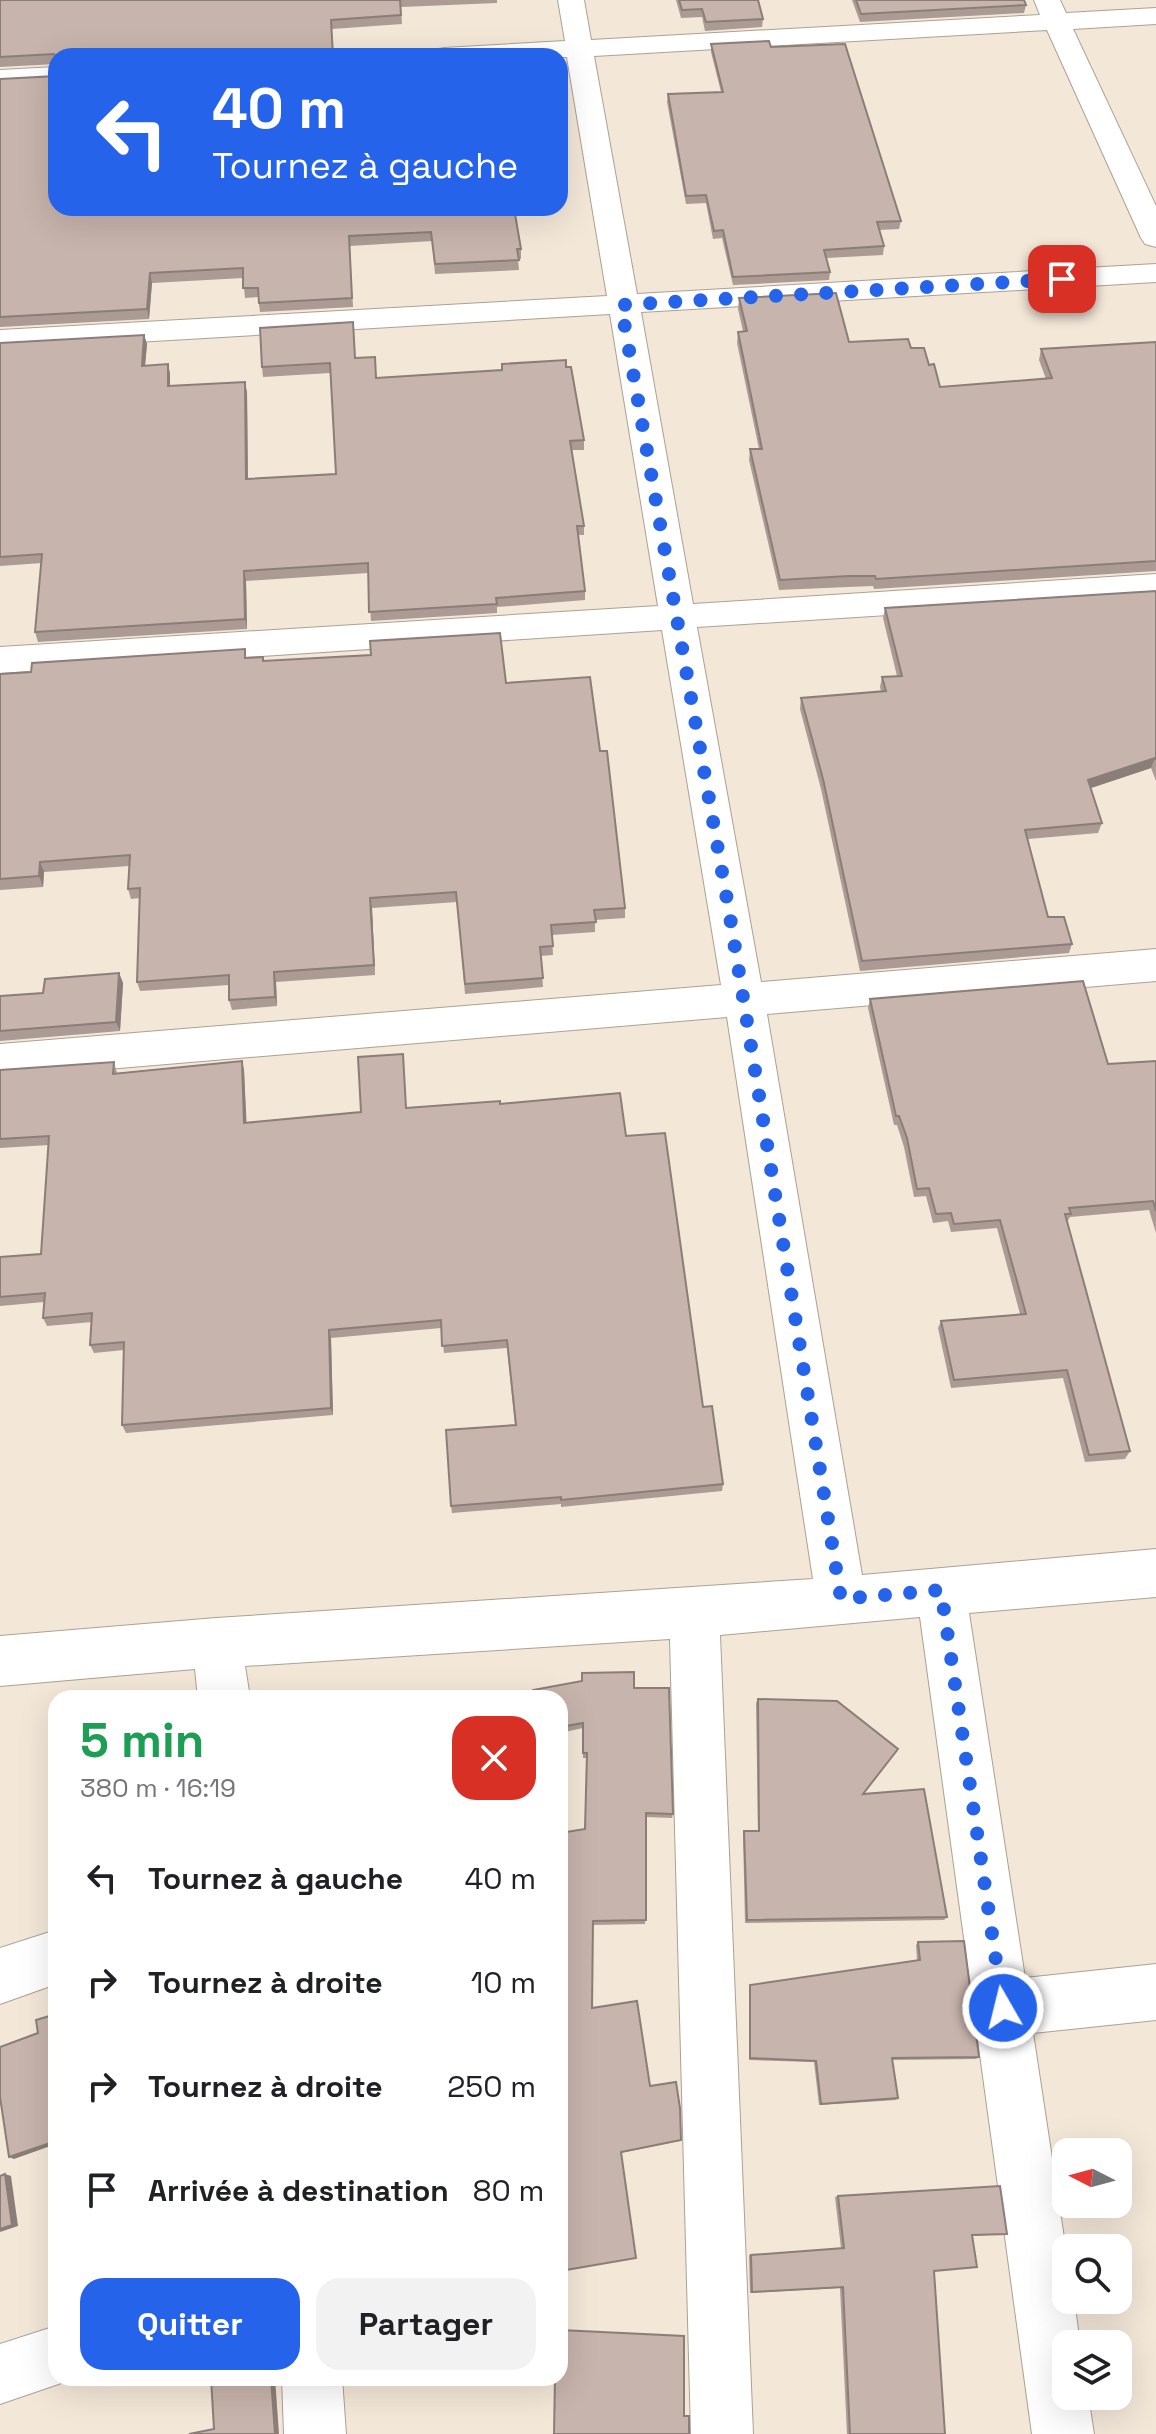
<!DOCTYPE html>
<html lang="fr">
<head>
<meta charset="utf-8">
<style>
  body { margin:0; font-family:"Space Grotesk",sans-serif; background:#f2f2f2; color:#202124; height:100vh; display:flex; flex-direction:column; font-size:30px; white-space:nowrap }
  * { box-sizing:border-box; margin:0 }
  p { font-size:26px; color:#757577 }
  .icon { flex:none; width:44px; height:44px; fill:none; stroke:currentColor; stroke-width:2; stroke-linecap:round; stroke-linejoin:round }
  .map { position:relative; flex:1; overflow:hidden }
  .sheet { position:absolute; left:48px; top:1690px; width:520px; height:696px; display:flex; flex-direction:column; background:#fff; border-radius:24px; box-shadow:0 8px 32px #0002 }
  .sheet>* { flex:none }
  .hud { position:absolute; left:48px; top:48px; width:520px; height:168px; border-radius:24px; box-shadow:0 8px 32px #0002; background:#2563eb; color:#fff; overflow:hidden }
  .needle { width:52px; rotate:276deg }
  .tools { position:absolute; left:1052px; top:2138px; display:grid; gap:16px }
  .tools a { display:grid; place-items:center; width:80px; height:80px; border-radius:16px; background:#fff; box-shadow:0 8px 32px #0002; font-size:40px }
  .pin { position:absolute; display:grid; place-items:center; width:68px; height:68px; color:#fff; margin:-34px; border-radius:16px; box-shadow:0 4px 12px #0006 }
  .me { position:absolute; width:88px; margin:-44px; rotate:352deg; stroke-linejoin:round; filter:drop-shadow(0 0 6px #0008) }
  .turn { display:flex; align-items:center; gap:28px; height:168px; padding:0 32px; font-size:36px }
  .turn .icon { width:104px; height:104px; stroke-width:2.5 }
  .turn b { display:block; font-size:56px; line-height:68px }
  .round { display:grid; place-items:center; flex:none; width:84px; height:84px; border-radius:24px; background:#f2f2f2 }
  .headline { display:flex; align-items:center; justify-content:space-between; height:136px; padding:0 32px }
  h1 { font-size:48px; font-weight:700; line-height:60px; color:#1e9e55 }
  .cta { display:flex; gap:16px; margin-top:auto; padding:16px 32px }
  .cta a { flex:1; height:92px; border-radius:24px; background:#2563eb; color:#fff; font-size:32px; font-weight:700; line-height:92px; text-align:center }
  .cta a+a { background:#f2f2f2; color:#202124 }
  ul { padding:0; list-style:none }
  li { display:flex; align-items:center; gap:24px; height:104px; padding:0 32px }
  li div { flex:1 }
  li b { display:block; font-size:30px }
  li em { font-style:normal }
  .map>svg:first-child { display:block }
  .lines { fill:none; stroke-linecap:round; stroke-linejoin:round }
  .minor-casing { stroke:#aca192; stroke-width:2 }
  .minor { fill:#fff; fill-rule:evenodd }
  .wall { fill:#ab9b94 }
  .shaded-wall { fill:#8b7e78 }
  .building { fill:#c7b4ac; stroke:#8b7e78; stroke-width:2 }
  .route { stroke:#2563eb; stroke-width:14; stroke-dasharray:0 25.2 }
</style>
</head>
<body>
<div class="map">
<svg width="1156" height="2434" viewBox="0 0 1156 2434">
  <rect width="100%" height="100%" fill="#f3e7d8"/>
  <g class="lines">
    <g class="minor-casing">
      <path id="minor" d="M558 0H584L591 40 1040 15 1034 0H1060L1066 13 1156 8V24L1073 29 1156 206V247L1145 244 1141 238 1047 30 594 56 637 294 1156 264V282L641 312 693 604 1156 574V598L697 627 761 982 1156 949V981L767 1014 862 1575 1156 1549V1597L969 1613 1025 1978 1156 1964V2020L1033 2033 1066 2251V2300H1074L1080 2344H1066V2396H1088L1094 2434H1032L920 1617 720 1635 753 2434H691L670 1639 245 1666 250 1698H198L195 1669 0 1686V1636L216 1618 813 1579 727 1017 0 1078V1044L721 985 662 630 0 673V647L658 606 610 314 0 350V330L607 296 567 57 430 56 434 50 444 48 565 41Z
        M56 67V83L0 86V70Z
        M56 1930V1984L0 2004V1948Z
        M56 2326V2378H76L0 2404V2344Z
        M282 2378H342L346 2434H284Z"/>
    </g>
    <use href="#minor" class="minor"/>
  </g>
  <path class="wall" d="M0 0H497V3L401 7 402 24 332 29 56 56V64L0 67Z
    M676 0H758L763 19 762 27 705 31 702 17 681 18Z
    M852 0H1024L1026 5 1024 13 860 22Z
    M711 44 771 47 901 221 899 229 879 230 884 246 883 255 826 258 830 272 829 280 733 285 722 238 713 239 706 203 686 204 667 102 668 94 721 92 711 52Z
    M0 79 514 208 521 249V259H518L519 270 435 274 432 241 350 246 353 307 260 312 258 297 245 298 243 278 152 283 149 319 0 327Z
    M739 298 849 342 911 348 929 365 940 387 1046 379 1039 360 1041 349 1156 342V571L874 589 873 586 848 587 779 590 749 460 750 449H759L737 343 738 332 743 331 738 309Z
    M144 335 147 344 145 366 168 364 170 374V386L247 392 248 479 336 474 330 373 263 377 262 367 356 358 377 378 566 367 584 440V450H572L584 526V535H578L585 591V600L497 607V613L371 621 368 573 246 581 247 629 38 642 35 632 42 563 0 566V343Z
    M1156 591V781L1151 768 1091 788 1102 823 1098 833 1028 839 1048 917 1072 944 1069 953 860 971 821 789 800 709 801 698 881 691 880 687 882 677 897 676 883 618 885 608Z
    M263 657 264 661 506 683 600 751 625 908V918L595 920V932L552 935 553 955 541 956 543 987 465 994 457 902 372 908 375 975 276 982 277 1006 232 1010 229 1000V985L140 991 137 982 140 898 131 899 128 889 129 866 44 872 43 887 0 890V674Z
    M119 973 123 983 120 1031 0 1041V996L43 993Z
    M870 999 1108 1064 1156 1061V1233L1149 1210 1070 1217 1067 1222 1130 1451 1125 1459 1085 1462 1063 1378 951 1388 938 1328 941 1321 1020 1314 997 1228 951 1232 948 1221 933 1223 926 1196 914 1197 904 1147 897 1125H894L868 1008Z
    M403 1054 406 1108 500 1104 626 1136 703 1407 723 1484 722 1491 561 1507V1504L452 1513 451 1506 515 1425 507 1348 444 1353 441 1328 331 1338 333 1415 126 1433 122 1425 124 1350 94 1353 90 1345 92 1322 47 1326 43 1318 44 1302 0 1306V1257L41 1254 49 1145 0 1148V1070L114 1062 117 1073 242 1061 244 1070 246 1123 361 1112Z
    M634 1688 673 1814 672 1818 646 1817 645 1924 593 1925 592 2008 650 2086 681 2140 680 2141 621 2153 560 2271 585 1829 587 1758H583V1728L560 1733V1698Z
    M758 1699 863 1794 947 1917 944 1920 745 1923 743 1834 744 1831H758L756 1703Z
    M918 1942 979 2057 976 2059 892 2060 898 2098 896 2100 819 2105 814 2062 749 2060V1987L750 1985 917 1960 916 1945Z
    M838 2196 1007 2234 972 2236 934 2271 945 2434H847L840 2288 750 2293 749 2255 841 2248 835 2197Z"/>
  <path class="shaded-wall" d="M150 273 152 283 149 319 147 309Z
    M144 335 147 344 144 376 142 366Z
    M168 364 170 374V395L168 386Z
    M245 382 247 392 248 489 246 479Z
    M244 571 246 581 247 629 245 619Z
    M1155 758 1151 768 1085 790 1088 780Z
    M40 862 44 872 43 887 39 876Z
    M370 898 372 908 375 975 374 965Z
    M274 972 276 982 277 1006 275 997Z
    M119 973 123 983 120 1031 116 1022Z
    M242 1061 244 1070 247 1132 244 1123Z
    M329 1330 331 1338 333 1415 331 1408Z
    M56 2141V2144L14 2159 9 2157Z
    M5 2174 11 2176 18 2226 0 2232Z
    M271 2378H275L279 2434H275Z"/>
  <path class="building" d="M0 0H400L401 15 331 20 333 56 56 57 54 54 0 57Z
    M679 0H758L763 19 706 22 702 9 682 10Z
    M856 0H1024L1026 5 861 14Z
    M769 41 771 47 845 44 901 221 877 222 884 246 824 250 830 272 733 277 723 230 714 231 706 195 686 196 668 94 723 92 711 44Z
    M56 74V208H514L521 249H517L519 260 435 264 431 232 349 236 352 298 259 303 258 288H243V268L150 273 147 309 0 317V79L56 76Z
    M836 293 849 342 908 339 911 348H924L929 365 934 364 940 387 1052 378 1041 349 1156 342V561L876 579 875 576H849L780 580 750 449H762L738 332 747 331 739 298Z
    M353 322 355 358 375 357 376 378 502 370V364L566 360V367H571L584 440 570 441 584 526H577L585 591 496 598 497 604 369 612 368 563 244 571 245 619 35 632 42 554 0 557V343L144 335 142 366 168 364V386L245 382 246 479 336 474 330 363 262 367 260 328Z
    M1156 591V760L1155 758 1088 780 1102 823 1025 830 1048 917H1064L1072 944 862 961 823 779 801 698 886 691 882 677 902 676 885 608Z
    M500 633 506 683 590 677 600 751H607L625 908 594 910 596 922 551 925 553 946 540 947 543 978 465 984 456 892 370 898 374 965 274 972 275 997 229 1000V975L137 982 140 888 128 889 130 855 40 862 39 876 0 879V674L31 672 32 663 245 649V658L263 657V661L371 655 370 641Z
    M119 973 116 1022 0 1031V996L43 993 45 979Z
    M1083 981 1108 1064 1156 1061V1211L1153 1201 1069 1208 1071 1214H1065L1130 1451 1089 1455 1067 1370 954 1380 941 1321 1026 1314 1000 1220 954 1224 951 1213 936 1214 929 1188 917 1189 907 1138 899 1116H896L870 999Z
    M403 1054 406 1108 500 1101V1104L620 1093 626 1136 665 1133 703 1407 712 1406 723 1484 561 1500V1497L451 1506 446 1430 516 1425 507 1340 442 1346 441 1320 329 1330 331 1408 122 1425 124 1342 90 1345 92 1313 43 1318 45 1293 0 1297V1257L41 1254 49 1136 0 1139V1070L114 1062 113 1074 242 1061 244 1123 361 1112 358 1057Z
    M634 1672V1688H669L673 1814 646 1813V1920L593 1921 592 2008 637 2001 650 2086 676 2082 680 2108 681 2140 621 2152 636 2258 560 2271V1833L585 1829 587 1753H583V1723L560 1727V1698H534L533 1690 582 1681V1673Z
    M758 1699 837 1701 898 1749 863 1794 924 1789 947 1917 747 1920 744 1831H759Z
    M964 1941 979 2057 892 2058 898 2098 821 2104 816 2061 750 2058V1985L920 1960 918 1942Z
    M56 2014V2141L9 2157 0 2097V2047L38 2033 36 2020Z
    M5 2174 12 2225 0 2229V2176Z
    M1000 2186 1007 2234 972 2235 977 2267 934 2271 945 2434H850L843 2287 752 2292 751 2255 844 2248 838 2196Z
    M560 2330 684 2336V2416H689V2434H554L555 2378H560Z
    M211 2378H271L275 2434H189L214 2429Z"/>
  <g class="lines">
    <path class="route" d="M1003 2008 941 1590 841 1599 729 911 621 305 1062 279"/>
  </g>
</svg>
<div class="tools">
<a><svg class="needle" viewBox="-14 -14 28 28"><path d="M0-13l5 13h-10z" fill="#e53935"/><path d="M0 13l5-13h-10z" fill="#757577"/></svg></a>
<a><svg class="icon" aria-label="search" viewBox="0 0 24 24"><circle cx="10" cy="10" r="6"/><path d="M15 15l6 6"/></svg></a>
<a><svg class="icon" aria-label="layers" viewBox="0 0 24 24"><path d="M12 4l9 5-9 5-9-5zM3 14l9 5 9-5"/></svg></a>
</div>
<div class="pin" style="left:1062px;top:279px;background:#d93025"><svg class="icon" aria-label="arrive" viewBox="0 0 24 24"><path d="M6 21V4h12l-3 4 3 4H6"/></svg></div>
<svg class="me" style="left:1003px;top:2008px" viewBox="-20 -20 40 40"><circle r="17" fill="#2563eb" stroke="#fff" stroke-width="3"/><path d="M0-11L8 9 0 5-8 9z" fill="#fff"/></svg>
<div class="hud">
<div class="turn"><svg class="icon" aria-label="left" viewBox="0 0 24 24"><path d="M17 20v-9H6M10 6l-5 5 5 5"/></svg><div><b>40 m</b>Tournez à gauche</div></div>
</div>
<section class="sheet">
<div class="headline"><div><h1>5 min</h1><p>380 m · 16:19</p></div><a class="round" style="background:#d93025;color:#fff"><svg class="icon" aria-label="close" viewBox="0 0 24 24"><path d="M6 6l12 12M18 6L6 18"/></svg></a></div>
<ul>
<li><svg class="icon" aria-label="left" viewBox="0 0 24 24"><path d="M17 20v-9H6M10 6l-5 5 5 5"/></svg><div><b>Tournez à gauche</b></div><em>40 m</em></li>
<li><svg class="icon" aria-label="right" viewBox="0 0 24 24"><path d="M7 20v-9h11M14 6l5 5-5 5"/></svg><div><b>Tournez à droite</b></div><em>10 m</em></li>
<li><svg class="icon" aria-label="right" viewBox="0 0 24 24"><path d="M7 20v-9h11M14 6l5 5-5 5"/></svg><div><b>Tournez à droite</b></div><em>250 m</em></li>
<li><svg class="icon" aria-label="arrive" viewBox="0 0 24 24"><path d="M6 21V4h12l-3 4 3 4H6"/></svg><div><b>Arrivée à destination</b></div><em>80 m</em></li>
</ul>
<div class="cta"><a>Quitter</a><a>Partager</a></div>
</section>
</div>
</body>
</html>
